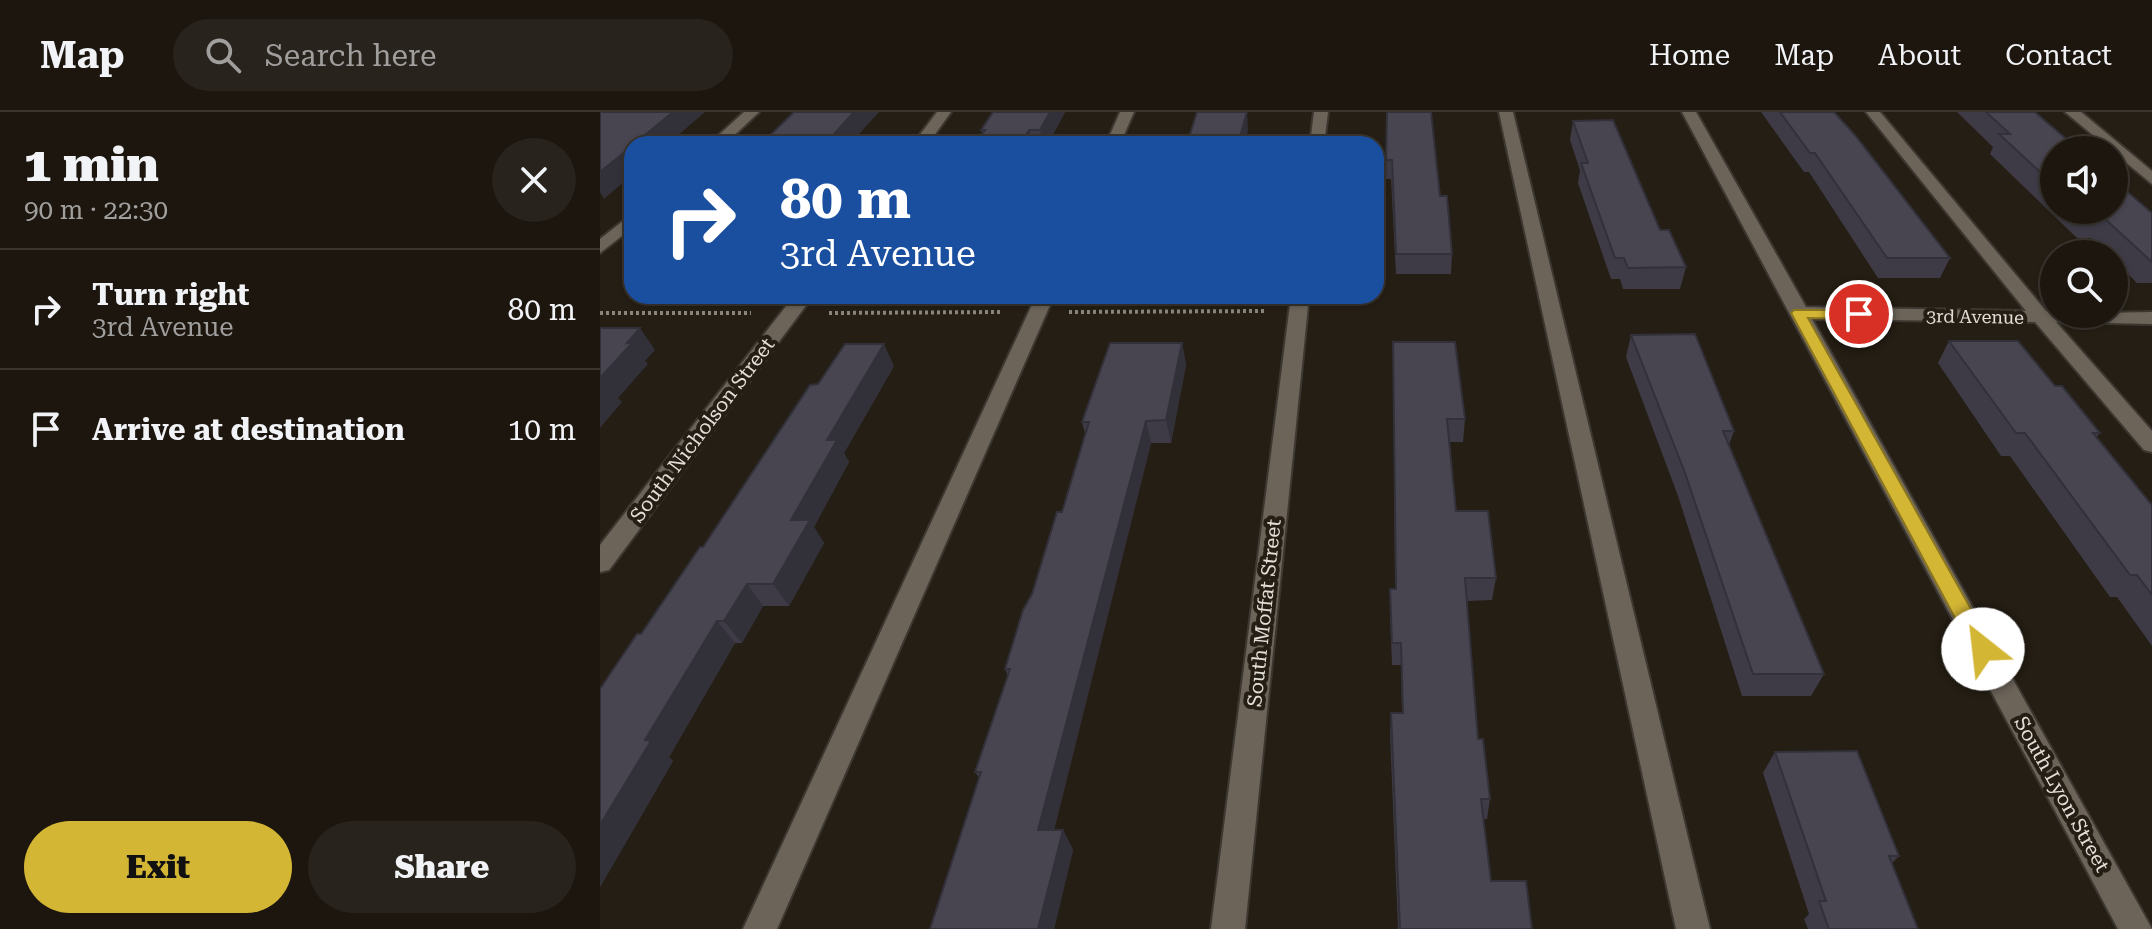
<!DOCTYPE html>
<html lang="en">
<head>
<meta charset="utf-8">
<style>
  body { margin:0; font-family:"Roboto Serif",serif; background:#29231d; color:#f1f3f6; height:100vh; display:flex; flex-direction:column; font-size:30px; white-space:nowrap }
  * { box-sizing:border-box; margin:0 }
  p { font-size:26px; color:#a09f9e }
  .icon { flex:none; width:44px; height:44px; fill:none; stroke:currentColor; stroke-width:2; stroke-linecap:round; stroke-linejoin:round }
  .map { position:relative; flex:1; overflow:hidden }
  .side { display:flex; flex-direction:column; background:#1c160f; width:600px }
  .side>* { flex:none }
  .top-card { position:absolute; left:24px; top:24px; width:760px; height:168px; border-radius:24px; box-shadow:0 2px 6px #0004,0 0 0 2px #3a352f; background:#1a4fa0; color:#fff; overflow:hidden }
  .buttons { position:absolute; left:1440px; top:24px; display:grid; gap:16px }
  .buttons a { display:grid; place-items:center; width:88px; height:88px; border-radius:50%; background:#1c160f; box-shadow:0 2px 6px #0004,0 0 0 2px #3a352f; font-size:40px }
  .pin { position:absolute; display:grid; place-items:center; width:68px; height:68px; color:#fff; margin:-34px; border:4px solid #fff; border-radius:50%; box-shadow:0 2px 8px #0007 }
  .me { position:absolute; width:88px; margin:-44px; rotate:331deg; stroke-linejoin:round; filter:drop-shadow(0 0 6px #0008) }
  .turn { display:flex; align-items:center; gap:28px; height:168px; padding:0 24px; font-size:36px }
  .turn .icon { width:104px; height:104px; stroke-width:2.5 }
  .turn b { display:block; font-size:56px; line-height:68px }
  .round { display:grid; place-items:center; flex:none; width:84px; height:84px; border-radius:42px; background:#29231d }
  .overview { display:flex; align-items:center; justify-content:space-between; height:136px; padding:0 24px }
  h1 { font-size:48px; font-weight:800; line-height:60px }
  .primary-button { display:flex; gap:16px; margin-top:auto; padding:16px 24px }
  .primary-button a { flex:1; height:92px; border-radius:48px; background:#d4b635; color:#111; font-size:32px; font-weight:800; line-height:92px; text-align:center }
  .primary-button a+a { background:#29231d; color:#f1f3f6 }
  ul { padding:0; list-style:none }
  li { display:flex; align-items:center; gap:24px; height:120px; padding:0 24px; border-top:2px solid #3a352f }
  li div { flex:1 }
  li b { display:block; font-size:30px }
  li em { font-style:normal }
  header { display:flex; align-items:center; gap:48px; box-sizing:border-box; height:112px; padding:0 40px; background:#1c160f; border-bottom:2px solid #3a352f }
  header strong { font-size:38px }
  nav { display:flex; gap:44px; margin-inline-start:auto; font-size:28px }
  .search { width:560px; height:72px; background:#29231d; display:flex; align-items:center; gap:20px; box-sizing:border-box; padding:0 28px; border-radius:44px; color:#a09f9e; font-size:30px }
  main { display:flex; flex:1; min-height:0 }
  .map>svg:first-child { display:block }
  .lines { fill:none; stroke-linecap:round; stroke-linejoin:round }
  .minor-casing { stroke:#3d3731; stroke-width:4 }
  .path { stroke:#8a857d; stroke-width:4; stroke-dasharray:3 3; stroke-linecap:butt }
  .minor { fill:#6c6459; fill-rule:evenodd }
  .wall { fill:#3e3b46 }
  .shaded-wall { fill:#323039 }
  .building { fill:#484551; stroke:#323039; stroke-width:2 }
  .route { fill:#d4b635; stroke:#8a7622; stroke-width:2 }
  .labels { text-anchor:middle; stroke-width:8; stroke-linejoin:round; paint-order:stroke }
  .far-street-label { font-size:18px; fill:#e3dfd8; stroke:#251e14 }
  .street-label { font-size:20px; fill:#e3dfd8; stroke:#251e14 }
</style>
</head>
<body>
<header>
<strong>Map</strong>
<div class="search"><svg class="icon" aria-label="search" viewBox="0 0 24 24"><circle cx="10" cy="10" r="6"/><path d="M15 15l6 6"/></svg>Search here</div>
<nav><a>Home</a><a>Map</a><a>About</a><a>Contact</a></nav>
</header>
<main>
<section class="side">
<div class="overview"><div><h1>1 min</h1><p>90 m · 22:30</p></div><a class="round"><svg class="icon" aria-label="close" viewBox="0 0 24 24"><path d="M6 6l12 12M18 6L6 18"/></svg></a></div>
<ul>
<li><svg class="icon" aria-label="right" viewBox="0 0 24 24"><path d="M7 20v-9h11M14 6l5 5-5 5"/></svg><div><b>Turn right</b><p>3rd Avenue</p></div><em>80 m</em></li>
<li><svg class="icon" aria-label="arrive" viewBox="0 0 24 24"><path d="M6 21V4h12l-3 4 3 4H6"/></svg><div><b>Arrive at destination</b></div><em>10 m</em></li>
</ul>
<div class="primary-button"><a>Exit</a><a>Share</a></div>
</section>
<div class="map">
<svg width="1552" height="817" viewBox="0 0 1552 817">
  <rect width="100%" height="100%" fill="#251e14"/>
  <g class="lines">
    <g class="minor-casing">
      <path id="minor" d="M144 0H159L125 32H109Z
        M337 0H351L328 32H313Z
        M520 0H534L520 32H506Z
        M714 0H728L724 32H710Z
        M899 0H913L1110 817H1076Z
        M1082 0H1096L1206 195 1426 199 1266 0H1280L1446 199H1454V202L1552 200V212L1456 210 1552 319V340L1544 338 1435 210 1212 207 1552 817H1518Z
        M1465 0H1481L1552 59V72Z
        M32 102V116L0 141V127Z
        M194 184H213L9 458 0 460V433Z
        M436 184H454L177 817H143Z
        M691 184H709L645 817H611Z"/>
    </g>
    <path class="path" d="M469 200 667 199
      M0 201H151
      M229 201 403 200"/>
    <use href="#minor" class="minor"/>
  </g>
  <path class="wall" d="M393 0H465L448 32H375L382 21 381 18Z
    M787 0 840 84 852 142 851 162H796L791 67H786Z
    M1161 0H1234L1350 146 1340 166H1278L1209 60H1204Z
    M1357 0H1435L1454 38V98H1514L1552 101V171H1537L1514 148V142H1508L1491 126H1477L1390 42 1393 35Z
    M973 9 1060 118 1086 155 1080 177H1023L1020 167H1011L978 71 980 58 970 28Z
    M1031 223 1134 319 1129 333 1224 562 1211 584H1142L1078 384 1026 245Z
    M1349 229 1455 274 1500 321 1496 326 1552 393V534L1517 485H1510L1410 344H1401L1338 251Z
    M793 230 865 307 863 330H849L856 399 896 466 892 488 867 489 878 627 890 687 887 707H883L891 769 932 817H798L790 622 791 601H802L801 553H792L790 500V477H795Z
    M582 231 586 253 571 331H551L454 718H463L473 738 454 817H330L379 666 375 660 408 564 405 557 462 400 485 321 482 310Z
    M294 254 244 341 249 350 214 415 224 431 189 494H163L142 531H135L69 645 73 649 0 775 41 522 103 435Z
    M1175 640 1299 744 1292 751 1318 817H1208L1204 807 1209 802 1163 661Z"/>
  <path class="shaded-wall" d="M73 0H105L68 32H34Z
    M254 0H279L250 32H225Z
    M450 0H465L448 32H444L440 18Z
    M643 0H647L648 19 645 32H638Z
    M429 18 433 32H420Z
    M32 34V63L4 87 0 80V60Z
    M40 216 55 238 45 249 48 252 18 286 22 290 0 316V266L27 231Z
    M582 231 586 253 571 331 566 308Z
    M284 232 294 254 244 341 249 350 214 415 224 431 189 494 173 472 191 408 227 328Z
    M546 309 551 331 449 738 438 718Z
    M147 472 163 494 142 531 124 509Z
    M117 509 135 531 69 645 73 649 0 775V713L45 628Z
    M463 718 473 738 454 817H438Z"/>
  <path class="building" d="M0 0H73L34 32H32V34L0 60Z
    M194 0H254L225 32H161Z
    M393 0H450L440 18H429L420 32H375L385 18H381Z
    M597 0H647L638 32H587Z
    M787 0H831L840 84H847L852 142H796L792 48H786Z
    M1180 0H1234L1255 23 1350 146H1287L1215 41H1210Z
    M1386 0H1435L1479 38H1454V73L1399 22H1410Z
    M1013 8 1060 118H1069L1086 155 1028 156 1024 146H1015L981 51H988L973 9Z
    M1514 68 1552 101V150L1504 106 1489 105 1481 98H1514Z
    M0 216H40L27 231 33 230 0 266Z
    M1095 222 1134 319H1123L1224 562H1153L1085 361 1031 223Z
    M1349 229H1418L1455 274H1462L1500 321H1493L1552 393V483L1537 463H1530L1425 321H1416Z
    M793 230H855L865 307H847L856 399H888L896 466H865L878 627H883L890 687H881L891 769H926L932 817H800L791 601H803L801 531H792L790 477H796Z
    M510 231H582L566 308 546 309 438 718H463L438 817H330L381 660H375L410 557H405L423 498 432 482 457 400H462L489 310H482Z
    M245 232H284L227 328H237L191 408H210L173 472H147L124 509H117L45 628 51 629 0 713V577L37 522H41L100 435H103L210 273 218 272Z
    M1257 639 1299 744H1289L1318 817H1229L1219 789H1226L1175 640Z"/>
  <path class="route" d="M1194 198H1259L1267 202 1259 207 1208 206 1390 531 1393 537 1390 543H1375L1191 201Z"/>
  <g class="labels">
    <g class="far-street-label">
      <text transform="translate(1375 205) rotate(1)" y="6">3rd Avenue</text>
    </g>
    <g class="street-label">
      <text transform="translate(102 318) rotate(-53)" y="7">South Nicholson Street</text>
      <text transform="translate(664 501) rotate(-84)" y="7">South Moffat Street</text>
      <text transform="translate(1462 682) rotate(61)" y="7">South Lyon Street</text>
    </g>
  </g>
</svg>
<div class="buttons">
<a><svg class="icon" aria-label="sound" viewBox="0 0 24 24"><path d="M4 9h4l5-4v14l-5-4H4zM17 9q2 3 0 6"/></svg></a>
<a><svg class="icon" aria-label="search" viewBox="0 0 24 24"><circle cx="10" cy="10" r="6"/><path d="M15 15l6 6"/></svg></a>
</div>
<div class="pin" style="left:1259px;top:202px;background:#d93025"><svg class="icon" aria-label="arrive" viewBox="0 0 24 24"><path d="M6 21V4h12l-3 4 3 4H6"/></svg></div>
<svg class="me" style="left:1383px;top:537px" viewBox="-20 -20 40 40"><circle r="19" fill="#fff"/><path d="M0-13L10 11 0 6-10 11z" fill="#d4b635"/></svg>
<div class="top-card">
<div class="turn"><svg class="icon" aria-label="right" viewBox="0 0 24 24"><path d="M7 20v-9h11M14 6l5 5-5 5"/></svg><div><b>80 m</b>3rd Avenue</div></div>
</div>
</div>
</main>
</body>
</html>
